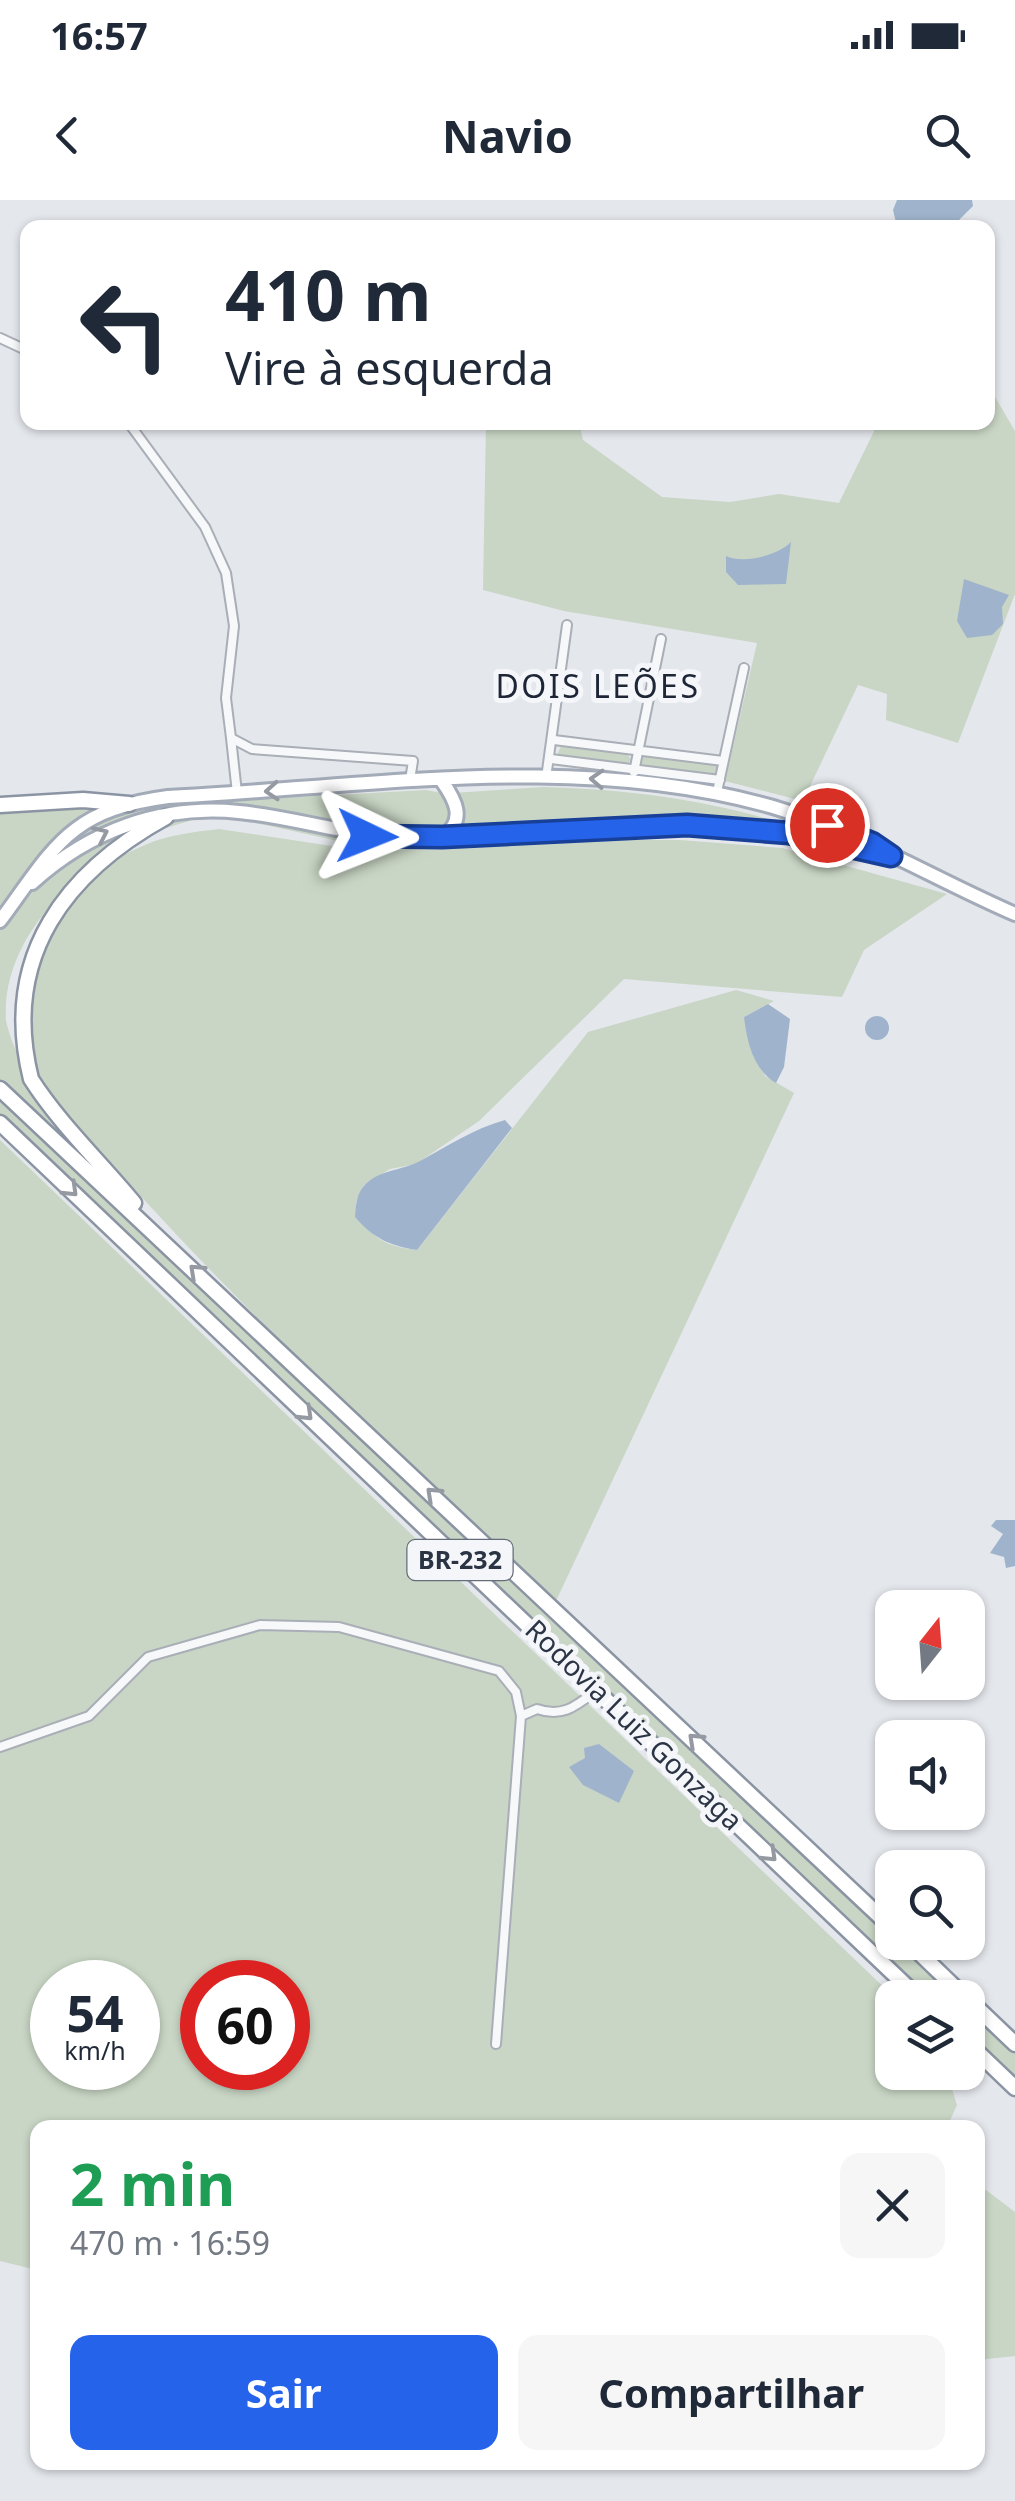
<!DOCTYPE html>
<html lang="pt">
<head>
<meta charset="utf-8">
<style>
  body { margin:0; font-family:"Noto Sans",sans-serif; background:#f6f6f7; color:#1f2937; height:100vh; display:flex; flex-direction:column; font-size:38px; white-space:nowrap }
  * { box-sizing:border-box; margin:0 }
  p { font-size:32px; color:#747a83 }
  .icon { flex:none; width:55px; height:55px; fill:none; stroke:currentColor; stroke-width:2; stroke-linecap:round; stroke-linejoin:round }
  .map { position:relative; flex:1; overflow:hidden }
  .details { position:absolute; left:30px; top:1920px; width:955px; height:350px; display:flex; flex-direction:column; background:#fff; border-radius:20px; box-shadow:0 2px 8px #0004 }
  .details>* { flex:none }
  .guide { position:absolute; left:20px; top:20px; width:975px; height:210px; border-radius:20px; box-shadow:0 2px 8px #0004; background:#fff; color:#1f2937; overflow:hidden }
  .needle { width:65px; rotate:17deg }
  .buttons { position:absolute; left:875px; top:1390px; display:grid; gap:20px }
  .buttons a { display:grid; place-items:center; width:110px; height:110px; border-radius:20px; background:#fff; box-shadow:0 2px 8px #0004; font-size:50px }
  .speed { position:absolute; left:30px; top:1760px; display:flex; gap:20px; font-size:50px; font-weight:700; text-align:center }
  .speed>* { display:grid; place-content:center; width:130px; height:130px; border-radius:50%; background:#fff; box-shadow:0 2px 8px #0004; line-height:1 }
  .speed small { font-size:25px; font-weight:400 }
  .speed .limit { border:15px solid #d22; background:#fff; color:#111 }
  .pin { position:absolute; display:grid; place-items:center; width:85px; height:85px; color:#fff; margin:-42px; border:5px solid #fff; border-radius:50%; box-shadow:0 2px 10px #0007 }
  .me { position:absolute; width:110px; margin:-55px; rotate:92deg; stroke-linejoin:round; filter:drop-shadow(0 0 8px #0008) }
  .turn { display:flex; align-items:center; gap:35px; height:210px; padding:0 40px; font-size:45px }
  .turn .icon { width:130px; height:130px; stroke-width:2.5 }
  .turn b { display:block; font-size:70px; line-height:85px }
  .round { display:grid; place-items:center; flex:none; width:105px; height:105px; border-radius:20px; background:#f6f6f7 }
  .head { display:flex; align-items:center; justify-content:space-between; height:170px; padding:0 40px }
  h1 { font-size:60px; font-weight:700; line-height:75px; color:#1e9e55 }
  .cta { display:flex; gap:20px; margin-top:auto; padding:20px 40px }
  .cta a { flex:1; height:115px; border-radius:20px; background:#2563eb; color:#fff; font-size:40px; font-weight:700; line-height:115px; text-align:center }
  .cta a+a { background:#f6f6f7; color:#1f2937 }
  .status { display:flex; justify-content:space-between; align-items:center; height:70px; padding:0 50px; background:#fff; direction:ltr }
  .status svg { height:28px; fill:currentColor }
  header { display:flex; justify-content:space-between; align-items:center; height:130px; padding:0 40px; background:#fff; font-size:45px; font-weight:700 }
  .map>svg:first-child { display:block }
  .green { fill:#c9d6c5; fill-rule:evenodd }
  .water { fill:#9fb4cc }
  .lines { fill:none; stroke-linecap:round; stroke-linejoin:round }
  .street-casing { stroke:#a9aeb7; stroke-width:12 }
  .primary-casing { stroke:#a3abb8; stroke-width:18 }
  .highway-casing { stroke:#8b94a3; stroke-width:19 }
  .street { stroke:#f7f8fa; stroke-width:8 }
  .primary { stroke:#fff; stroke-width:12 }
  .highway { stroke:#fff; stroke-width:14 }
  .oneway { stroke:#959aa2 }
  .route-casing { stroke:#184099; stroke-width:25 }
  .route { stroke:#2563eb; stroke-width:18 }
  .labels { text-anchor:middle; stroke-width:10; stroke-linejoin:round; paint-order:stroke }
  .shield { fill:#f4f6f9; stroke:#676e7b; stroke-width:2.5 }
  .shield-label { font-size:25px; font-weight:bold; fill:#2b3445 }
  .street-label { font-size:28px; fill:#2b3445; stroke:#f4f6f9 }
  .quarter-label { font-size:32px; letter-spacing:2.5px; fill:#1d2536; stroke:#f4f6f9 }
</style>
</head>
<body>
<div class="status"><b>16:57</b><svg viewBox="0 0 49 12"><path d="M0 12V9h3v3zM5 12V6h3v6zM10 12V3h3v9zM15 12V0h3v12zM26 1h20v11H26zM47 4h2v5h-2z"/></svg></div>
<header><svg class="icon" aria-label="back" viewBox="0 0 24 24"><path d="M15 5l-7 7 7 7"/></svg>Navio<svg class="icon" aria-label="search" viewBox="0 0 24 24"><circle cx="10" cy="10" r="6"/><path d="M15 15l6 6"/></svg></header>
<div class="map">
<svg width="1015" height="2301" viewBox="0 0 1015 2301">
  <rect width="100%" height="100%" fill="#e4e7ec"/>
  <path class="green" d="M988 185 1015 231V394L958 543 886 520 887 494 858 485 803 601 725 581 757 443 564 411 483 390 486 223H579L583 240 662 297 730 302 779 294 839 303 878 223 988 222Z
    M561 546 627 554 631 559 628 564 562 557 557 555Z
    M642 555 717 565 719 568 716 577 641 567Z
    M544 587C677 591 781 613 902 670L776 635 700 627 363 645C320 640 232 612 197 619 113 638 0 718 6 821 19 877 64 925 97 970L0 886V613L426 590 447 594 456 628 452 593Z
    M219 629 365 651 577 640H680L782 648 947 694 864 750 842 797 624 779 479 921 416 964 390 969 364 985 356 1002C371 1037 378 1045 417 1050L588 832 736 790 774 801 744 817 765 876 794 893 556 1401C418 1271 276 1144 148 1004 118 971 60 916 38 879 0 779 51 684 145 645 167 635 194 632 219 629Z
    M0 889 892 1734V1742L902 1743 962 1797H920L0 923Z
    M0 940 894 1797 892 1872 947 1873 957 1905 947 1927 38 1928 37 2070 0 2061ZM52 1782H138V1868H52ZM202 1782H288V1868H202Z
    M968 1803 1015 1846V1888L968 1843Z
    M978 1984 1015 2012V2156L978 2160Z"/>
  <path class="water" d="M897 0H972L973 6 952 27H897L893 10Z
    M791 342 786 384 738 385 726 372V356C743 364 777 356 791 342Z
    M964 379 1009 395 1002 407 1003 424 992 435 967 438 957 421Z
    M768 804 790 819 784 867 776 883C753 869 747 842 744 817Z
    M865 828a12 12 0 1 1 24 0a12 12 0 1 1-24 0Z
    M505 920 512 928 417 1050C390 1046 373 1038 355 1017 356 1006 356 996 363 987 378 969 402 971 420 961 448 946 473 929 505 920Z
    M996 1320H1015V1366L1006 1368 1004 1357 990 1353 1003 1334 991 1326Z
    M599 1544 634 1571 619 1603 583 1585 569 1567 585 1558 584 1548Z"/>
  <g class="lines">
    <g class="street-casing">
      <path id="street" d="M0 138 28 151
        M128 222 205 327 226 373 234 426 226 498 231 538 252 549 413 561 410 580
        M231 538 237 593
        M554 540 723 561
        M551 559 720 580
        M634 572 661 439
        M546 578 567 425
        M717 592 744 468
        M521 1516 537 1509C563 1518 576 1506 597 1490
        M0 1547 89 1516 148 1457 260 1425 339 1427 499 1471 516 1492 521 1516 496 1844"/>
    </g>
    <g class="primary-casing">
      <path id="primary" d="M442 581C456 601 466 620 443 637
        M32 683C89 631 161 604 239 612 295 617 346 636 403 637 499 639 594 622 690 625 722 626 756 626 788 633 823 640 855 653 891 656
        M0 721C54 648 68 610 168 597 366 587 578 551 773 607 858 632 934 679 1015 714"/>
    </g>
    <g class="highway-casing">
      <path id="highway" d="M0 605 83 600 129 604
        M0 889 892 1728
        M0 923 919 1798
        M134 1003C101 963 59 923 31 879 0 755 68 671 166 617
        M908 1742 966 1798
        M968 1799 1015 1844
        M968 1843 1015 1888"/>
    </g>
    <use href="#street" class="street"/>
    <use href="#primary" class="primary"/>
    <use href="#highway" class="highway"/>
  </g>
  <defs><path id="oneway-chevron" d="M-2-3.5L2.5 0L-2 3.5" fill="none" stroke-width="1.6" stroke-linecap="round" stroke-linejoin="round" transform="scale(2.5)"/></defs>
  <g class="oneway">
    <use href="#oneway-chevron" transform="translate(597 579) rotate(-177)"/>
    <use href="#oneway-chevron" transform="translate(272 591) rotate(176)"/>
    <use href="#oneway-chevron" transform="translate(101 634) rotate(-25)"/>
    <use href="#oneway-chevron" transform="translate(71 990) rotate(44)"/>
    <use href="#oneway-chevron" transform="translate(196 1071) rotate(-137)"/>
    <use href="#oneway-chevron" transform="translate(306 1214) rotate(44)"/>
    <use href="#oneway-chevron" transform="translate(433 1294) rotate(-137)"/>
    <use href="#oneway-chevron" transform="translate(695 1540) rotate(-137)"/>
    <use href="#oneway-chevron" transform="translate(770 1655) rotate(44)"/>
  </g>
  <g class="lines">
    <g class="route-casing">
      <path id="route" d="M367 636 442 637 687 625 789 633 891 656 872 643 827 625"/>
    </g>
    <use href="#route" class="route"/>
  </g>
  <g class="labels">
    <rect class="shield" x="407.5" y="1340" width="105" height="40" rx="8"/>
    <g class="shield-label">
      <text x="460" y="1369">BR-232</text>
    </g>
    <g class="street-label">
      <text transform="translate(634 1525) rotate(44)" y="10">Rodovia Luiz Gonzaga</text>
    </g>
    <g class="quarter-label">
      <text x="598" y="498">DOIS LEÕES</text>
    </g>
  </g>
</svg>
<div class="buttons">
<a><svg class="needle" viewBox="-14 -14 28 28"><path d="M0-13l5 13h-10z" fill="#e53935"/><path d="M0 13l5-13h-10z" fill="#747a83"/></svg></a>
<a><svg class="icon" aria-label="sound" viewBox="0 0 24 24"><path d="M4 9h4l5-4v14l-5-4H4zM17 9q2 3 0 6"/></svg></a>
<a><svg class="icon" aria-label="search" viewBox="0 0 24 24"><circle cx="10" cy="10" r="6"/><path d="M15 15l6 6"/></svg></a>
<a><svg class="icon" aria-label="layers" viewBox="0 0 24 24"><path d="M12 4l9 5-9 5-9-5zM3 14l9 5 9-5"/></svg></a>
</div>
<div class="speed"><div>54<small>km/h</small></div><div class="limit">60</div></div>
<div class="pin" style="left:827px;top:625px;background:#d93025"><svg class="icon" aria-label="arrive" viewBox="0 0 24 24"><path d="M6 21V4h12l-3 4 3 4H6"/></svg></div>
<svg class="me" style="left:367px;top:636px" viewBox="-20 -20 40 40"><path d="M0-17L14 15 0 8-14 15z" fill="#2563eb" stroke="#fff" stroke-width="4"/></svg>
<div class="guide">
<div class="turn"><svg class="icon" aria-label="left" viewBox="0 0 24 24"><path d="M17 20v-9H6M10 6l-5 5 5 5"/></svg><div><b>410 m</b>Vire à esquerda</div></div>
</div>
<section class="details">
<div class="head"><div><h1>2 min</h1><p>470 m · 16:59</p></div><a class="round"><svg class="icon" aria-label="close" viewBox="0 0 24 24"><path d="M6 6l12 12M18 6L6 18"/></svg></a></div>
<div class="cta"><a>Sair</a><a>Compartilhar</a></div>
</section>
</div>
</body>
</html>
